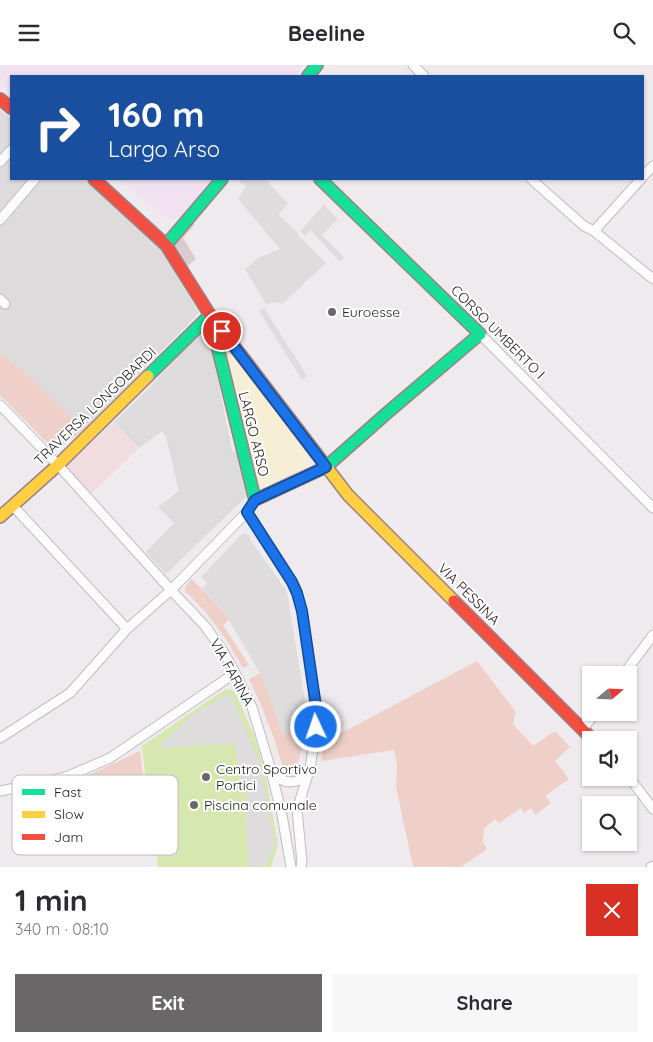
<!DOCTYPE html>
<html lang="en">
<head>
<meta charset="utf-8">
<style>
  body { margin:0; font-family:Quicksand,sans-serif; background:#f7f7f7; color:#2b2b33; height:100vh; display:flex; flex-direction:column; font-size:19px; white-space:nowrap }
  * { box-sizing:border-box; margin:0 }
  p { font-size:16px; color:#7c7c81 }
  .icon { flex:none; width:28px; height:28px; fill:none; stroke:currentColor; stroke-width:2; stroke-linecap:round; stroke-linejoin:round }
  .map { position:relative; height:802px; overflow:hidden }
  .drawer { display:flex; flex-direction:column; background:#fff; flex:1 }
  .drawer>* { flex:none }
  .banner { position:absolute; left:10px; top:10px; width:634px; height:105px; border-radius:0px; box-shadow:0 1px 4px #0004; background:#1a4fa0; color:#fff; overflow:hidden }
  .needle { width:32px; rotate:71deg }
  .tools { position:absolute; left:582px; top:601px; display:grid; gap:10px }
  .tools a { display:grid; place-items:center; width:55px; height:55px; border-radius:0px; background:#fff; box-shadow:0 1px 4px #0004; font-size:25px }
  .pin { position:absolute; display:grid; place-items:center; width:42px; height:42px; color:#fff; margin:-21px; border:2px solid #fff; border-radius:50%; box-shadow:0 1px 5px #0007 }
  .me { position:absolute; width:55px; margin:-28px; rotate:357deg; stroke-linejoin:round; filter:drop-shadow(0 0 4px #0008) }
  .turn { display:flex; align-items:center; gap:18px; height:105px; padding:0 15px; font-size:22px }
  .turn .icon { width:65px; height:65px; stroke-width:2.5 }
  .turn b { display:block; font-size:35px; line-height:42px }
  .round { display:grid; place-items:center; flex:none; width:52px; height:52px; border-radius:0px; background:#f7f7f7 }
  .summary { display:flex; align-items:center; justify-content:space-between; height:85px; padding:0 15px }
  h1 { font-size:30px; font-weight:800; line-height:38px }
  .action { display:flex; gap:10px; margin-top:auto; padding:10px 15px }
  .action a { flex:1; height:58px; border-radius:0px; background:#696768; color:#fff; font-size:20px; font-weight:800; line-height:58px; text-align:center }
  .action a+a { background:#f7f7f7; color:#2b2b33 }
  header { display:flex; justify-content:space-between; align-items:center; height:65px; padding:0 15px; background:#fff; font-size:22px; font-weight:800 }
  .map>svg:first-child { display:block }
  .residential { fill:#dedbdd }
  .military { fill:#f2e1f1 }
  .construction { fill:#dacbcf }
  .farmland { fill:#f1dce1 }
  .grass { fill:#efd0c8 }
  .park { fill:#f7efd5 }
  .pitch { fill:#d6e8b0 }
  .parking { fill:#dedcdd }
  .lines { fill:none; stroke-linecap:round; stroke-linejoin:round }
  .street-casing { stroke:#bfbdbe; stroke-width:11 }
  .fast-casing { stroke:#9b8086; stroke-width:14 }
  .slow-casing { stroke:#9b8086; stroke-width:14 }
  .jam-casing { stroke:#9b8086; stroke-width:14 }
  .street { stroke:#fdfcfc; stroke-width:9 }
  .fast { stroke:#16e098; stroke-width:11 }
  .slow { stroke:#ffcf43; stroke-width:11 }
  .jam { stroke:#f24e42; stroke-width:11 }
  .route-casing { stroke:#114b97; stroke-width:12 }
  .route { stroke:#1a73e8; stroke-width:9 }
  .poi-dot { fill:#696768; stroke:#fff; stroke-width:2 }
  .labels { text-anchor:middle; stroke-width:4; stroke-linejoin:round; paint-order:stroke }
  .poi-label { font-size:14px; fill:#212121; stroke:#fff; text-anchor:start }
  .street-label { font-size:14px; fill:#212121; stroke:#fff }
  .key { fill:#fff; stroke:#bcbcbc; stroke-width:1 }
  .key-label { font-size:14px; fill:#212121 }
</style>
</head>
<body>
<header><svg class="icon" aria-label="menu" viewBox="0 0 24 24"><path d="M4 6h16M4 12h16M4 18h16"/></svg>Beeline<svg class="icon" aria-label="search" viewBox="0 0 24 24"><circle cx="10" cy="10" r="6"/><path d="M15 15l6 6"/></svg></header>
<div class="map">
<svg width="653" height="802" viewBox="0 0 653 802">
  <rect width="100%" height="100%" fill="#efeaed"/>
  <path class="residential" d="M0 45 11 54V114H84L157 178 199 248 84 365 28 310 0 288Z
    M202 265 207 266 209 269 232 386H238L249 429 166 509 146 487 174 458 158 442 179 426 166 372 162 366 139 383 114 357 149 323Z"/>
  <path class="military" d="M0 0H304L294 11H11V28L0 19Z
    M117 114H211L181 152 171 154 167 153Z"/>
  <path class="construction" d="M189 155 195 159 183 173 196 194 186 202 175 181 177 169Z"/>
  <path class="farmland" d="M114 357 139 383 91 429 65 402Z"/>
  <path class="grass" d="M0 288 28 310 84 365 55 386 0 330Z
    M192 514 221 544 229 555 223 560 249 600 243 603C226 573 210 549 185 526V523L190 515Z
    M477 596 516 647 513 659 533 681 555 666 570 682 555 696 569 714 545 731 551 738 535 750 531 743 524 748 521 743 499 758 495 754 484 764 483 777 487 784 461 802H413L396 722 397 700 394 685 321 696 326 671 332 673Z
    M260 608 273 640 282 669 307 663 297 702 291 707 286 706 283 702 272 668 260 638 249 614Z
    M140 686 144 717 57 725Z"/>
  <path class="park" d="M229 276 309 390 306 401 263 423 259 422 238 339 224 289 225 286 224 279Z"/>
  <path class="pitch" d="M229 624 234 626 240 638 255 673 265 707 278 780 271 802H158L150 717H146L142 681 221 627Z"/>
  <path class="parking" d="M237 114H265L288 138 279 150 298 168V170L326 198 282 239 278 237 266 239 245 204 258 193 280 184 238 134 246 122Z
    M324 140 338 154 322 170 344 192 340 197 310 165 305 171 300 166Z
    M264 243 307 311 302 315 259 246Z
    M242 469H249L250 474 285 524 287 528 307 648 308 656 307 663 282 669 273 640 260 608 229 555 221 544 202 524 207 518 201 512Z
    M230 628 261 702 275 780 265 801 249 802 244 739 249 724 239 711 235 678 160 683 159 681 191 651Z"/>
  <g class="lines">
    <g class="street-casing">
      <path id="street" d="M413 0 424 11
        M0 97 11 85
        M642 112 653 101
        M531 114 584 161 594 166 653 214
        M0 155 35 114
        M594 166 641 114
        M0 234 5 239
        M480 269 653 443
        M0 340 58 400 171 525 205 561 223 586 235 608 252 642 270 702 282 750 291 802
        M13 441 127 564
        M247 447 292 517 297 528 302 546 317 648 316 662 310 704C300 721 282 721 272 705
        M623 610 653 570
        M583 664 595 648
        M0 673 70 628 127 564 171 525 247 447 255 435
        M629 712 653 744
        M0 726 66 712 110 693 235 608
        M301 802 302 797 297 745 308 709
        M651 802 653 801"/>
    </g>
    <g class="fast-casing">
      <path id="fast" d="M308 11 317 0
        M166 180 222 114
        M211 255 255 435 326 402 387 348 480 269 320 114
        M148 311 210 250"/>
    </g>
    <g class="slow-casing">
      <path id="slow" d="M241 290 348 430 454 536
        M0 452 58 400 148 311"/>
    </g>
    <g class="jam-casing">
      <path id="jam" d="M0 34 11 43
        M94 114 166 180 210 250 241 290
        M454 536 593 675"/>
    </g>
    <use href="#street" class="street"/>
    <use href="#fast" class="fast"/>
    <use href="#slow" class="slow"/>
    <use href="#jam" class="jam"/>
  </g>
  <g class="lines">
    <g class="route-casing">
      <path id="route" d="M222 266 326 402 255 435 247 447 292 517 297 528 302 546 317 648 316 662"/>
    </g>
    <use href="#route" class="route"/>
  </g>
  <g class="poi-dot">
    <circle cx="332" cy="247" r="5"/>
    <circle cx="206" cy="712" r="5"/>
    <circle cx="194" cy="740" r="5"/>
  </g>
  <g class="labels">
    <g class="poi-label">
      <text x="342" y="252">Euroesse</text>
      <text x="216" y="709">Centro Sportivo<tspan x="216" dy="16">Portici</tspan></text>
      <text x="204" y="745">Piscina comunale</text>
    </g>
    <g class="street-label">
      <text transform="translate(498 267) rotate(45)" y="5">CORSO UMBERTO I</text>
      <text transform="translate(95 341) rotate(-44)" y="5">TRAVERSA LONGOBARDI</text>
      <text transform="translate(254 369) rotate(76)" y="5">LARGO ARSO</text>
      <text transform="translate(469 529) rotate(45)" y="5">VIA PESSINA</text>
      <text transform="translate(232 607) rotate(61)" y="5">VIA FARINA</text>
    </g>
  </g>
  <rect x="12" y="710" width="166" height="80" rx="8" class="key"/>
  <rect x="22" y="724" width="23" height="6" fill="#16e098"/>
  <rect x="22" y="746" width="23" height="7" fill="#ffcf43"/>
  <rect x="22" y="769" width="23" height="6" fill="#f24e42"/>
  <g class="key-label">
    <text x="54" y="732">Fast</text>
    <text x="54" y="754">Slow</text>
    <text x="54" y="777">Jam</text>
  </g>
</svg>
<div class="tools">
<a><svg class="needle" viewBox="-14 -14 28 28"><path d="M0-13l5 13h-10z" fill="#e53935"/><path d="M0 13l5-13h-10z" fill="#7c7c81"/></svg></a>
<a><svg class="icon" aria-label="sound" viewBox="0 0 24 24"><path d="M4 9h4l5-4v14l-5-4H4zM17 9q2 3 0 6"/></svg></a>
<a><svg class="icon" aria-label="search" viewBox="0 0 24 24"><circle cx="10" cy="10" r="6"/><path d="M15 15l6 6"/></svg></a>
</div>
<div class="pin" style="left:222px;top:266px;background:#d93025"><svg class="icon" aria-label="arrive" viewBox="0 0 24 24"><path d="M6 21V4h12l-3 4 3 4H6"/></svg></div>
<svg class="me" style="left:316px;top:662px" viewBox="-20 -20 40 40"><circle r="17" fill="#1a73e8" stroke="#fff" stroke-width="3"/><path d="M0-11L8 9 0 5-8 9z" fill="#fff"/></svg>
<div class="banner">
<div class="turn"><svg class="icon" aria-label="right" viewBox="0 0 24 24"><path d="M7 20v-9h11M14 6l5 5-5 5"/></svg><div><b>160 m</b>Largo Arso</div></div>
</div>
</div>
<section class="drawer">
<div class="summary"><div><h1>1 min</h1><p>340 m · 08:10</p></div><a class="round" style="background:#d93025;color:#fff"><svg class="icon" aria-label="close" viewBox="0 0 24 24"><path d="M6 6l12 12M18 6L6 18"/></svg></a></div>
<div class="action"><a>Exit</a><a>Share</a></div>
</section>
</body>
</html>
